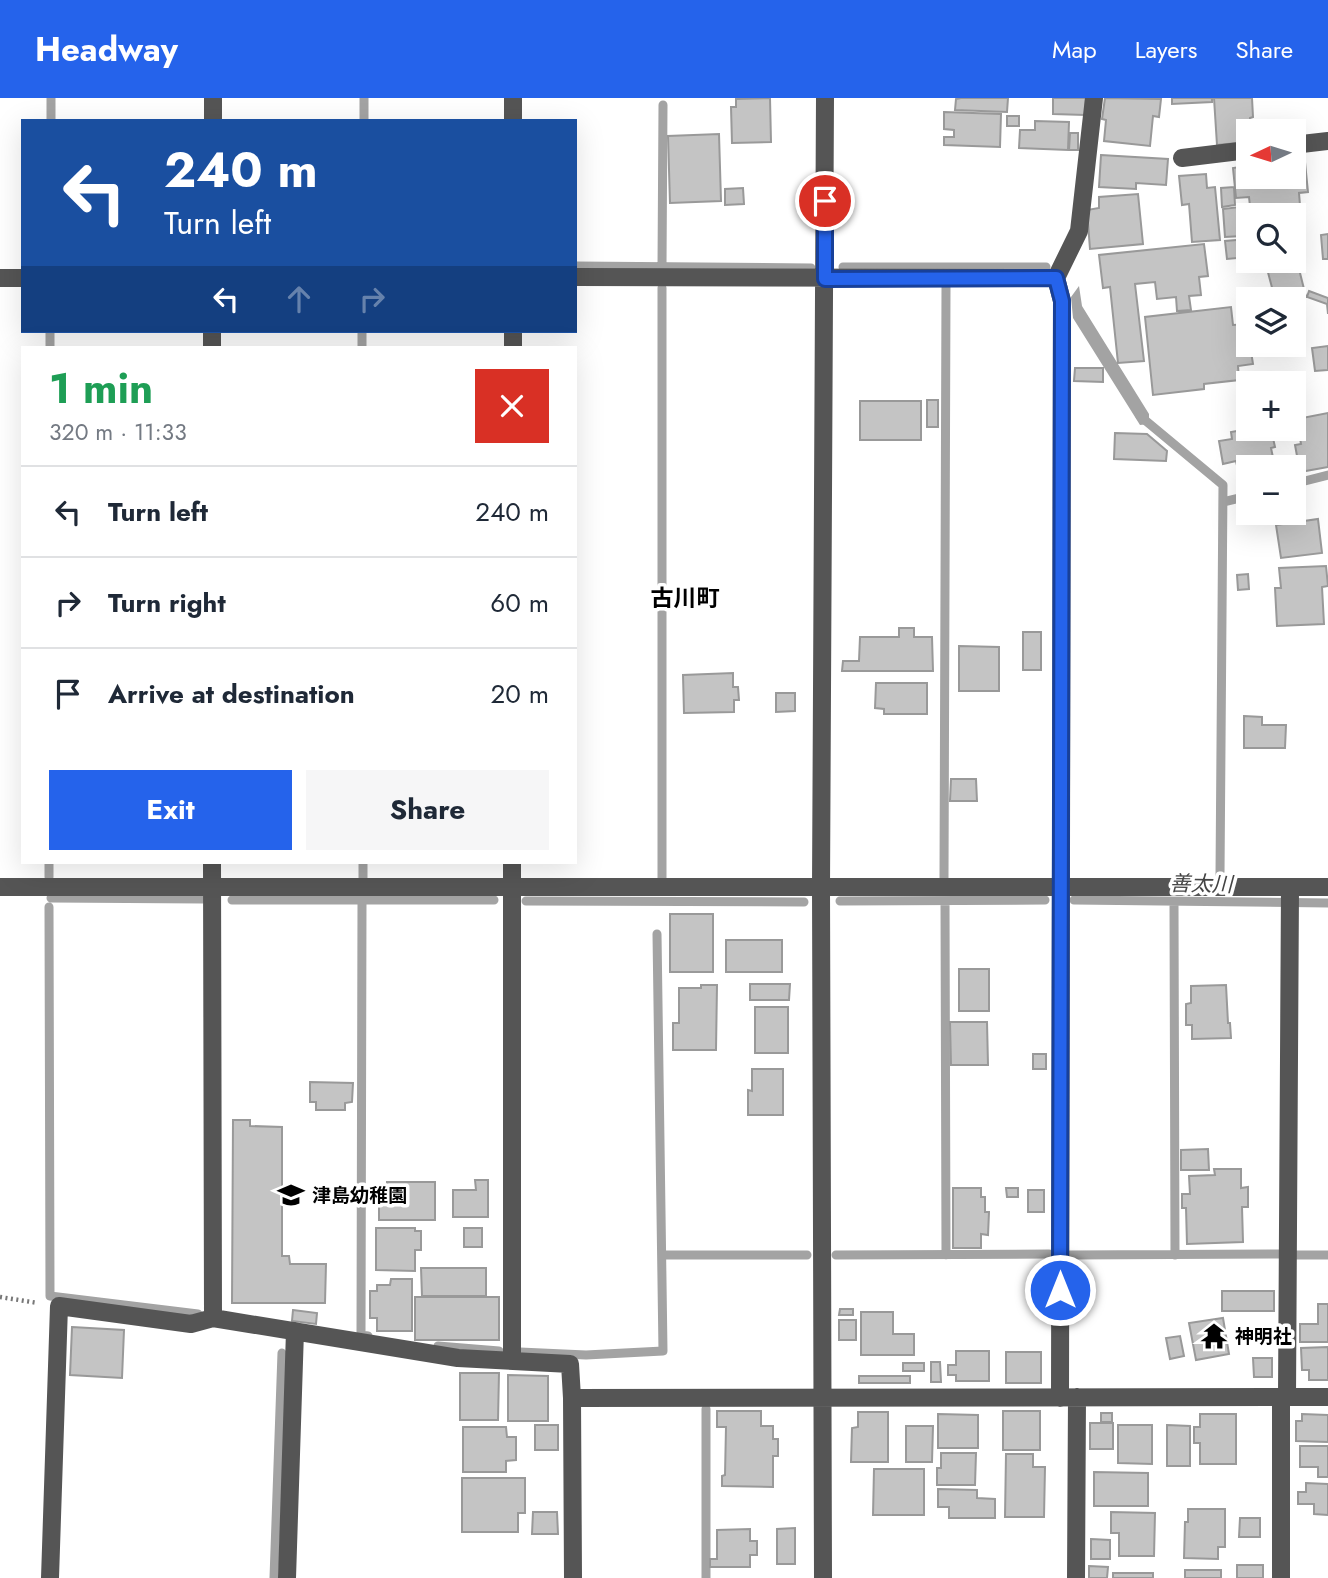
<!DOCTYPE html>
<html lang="en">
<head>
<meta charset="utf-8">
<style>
  body { margin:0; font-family:Jost,"Noto Sans JP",sans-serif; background:#f6f6f7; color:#1f2937; height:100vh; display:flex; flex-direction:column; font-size:26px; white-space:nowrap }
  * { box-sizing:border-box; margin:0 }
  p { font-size:23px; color:#747a83 }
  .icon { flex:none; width:38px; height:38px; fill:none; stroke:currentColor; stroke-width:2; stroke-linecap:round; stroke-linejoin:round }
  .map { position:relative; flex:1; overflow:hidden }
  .side { position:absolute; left:21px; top:248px; width:556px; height:518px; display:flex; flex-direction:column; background:#fff; border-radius:0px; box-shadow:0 7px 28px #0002 }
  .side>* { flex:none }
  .top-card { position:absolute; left:21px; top:21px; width:556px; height:214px; border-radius:0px; box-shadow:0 7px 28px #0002; background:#1a4fa0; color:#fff; overflow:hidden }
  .needle { width:46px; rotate:266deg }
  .fabs { position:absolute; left:1236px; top:21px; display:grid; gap:14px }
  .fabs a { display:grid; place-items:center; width:70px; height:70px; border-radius:0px; background:#fff; box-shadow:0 7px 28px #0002; font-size:35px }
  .pin { position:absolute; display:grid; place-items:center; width:60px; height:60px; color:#fff; margin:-30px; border:4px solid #fff; border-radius:50%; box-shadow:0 2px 7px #0007 }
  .me { position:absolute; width:77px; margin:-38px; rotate:0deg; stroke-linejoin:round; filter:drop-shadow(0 0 5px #0008) }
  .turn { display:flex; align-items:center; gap:24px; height:147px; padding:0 28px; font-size:32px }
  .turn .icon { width:91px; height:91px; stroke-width:2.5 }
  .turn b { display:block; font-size:49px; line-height:60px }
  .lanes { display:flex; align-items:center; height:66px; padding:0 28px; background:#0003; justify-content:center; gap:35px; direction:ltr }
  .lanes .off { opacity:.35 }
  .round { display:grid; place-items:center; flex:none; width:74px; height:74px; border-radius:0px; background:#f6f6f7 }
  .head { display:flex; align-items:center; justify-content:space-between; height:119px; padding:0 28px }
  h1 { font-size:42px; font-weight:700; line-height:52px; color:#1e9e55 }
  .button { display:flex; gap:14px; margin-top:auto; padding:14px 28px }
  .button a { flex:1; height:80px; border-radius:0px; background:#2563eb; color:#fff; font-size:28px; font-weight:700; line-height:80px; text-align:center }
  .button a+a { background:#f6f6f7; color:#1f2937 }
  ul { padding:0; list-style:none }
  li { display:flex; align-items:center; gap:21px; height:91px; padding:0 28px; border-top:2px solid #e0e1e3 }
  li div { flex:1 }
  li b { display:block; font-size:26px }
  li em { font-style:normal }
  header { display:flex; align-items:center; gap:42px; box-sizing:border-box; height:98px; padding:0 35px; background:#2563eb; color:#fff }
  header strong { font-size:33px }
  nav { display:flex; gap:38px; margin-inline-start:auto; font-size:24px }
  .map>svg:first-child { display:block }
  .water { fill:#a3a3a3 }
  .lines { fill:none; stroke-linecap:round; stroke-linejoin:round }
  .stream { stroke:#a3a3a3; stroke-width:9 }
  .building { fill:#c4c4c4; stroke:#999; stroke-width:2 }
  .path { stroke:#777; stroke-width:4.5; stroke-dasharray:2 3.5; stroke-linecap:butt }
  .minor { stroke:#555; stroke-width:18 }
  .route-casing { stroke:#184099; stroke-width:18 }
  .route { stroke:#2563eb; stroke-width:12 }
  .labels { text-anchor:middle; stroke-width:7; stroke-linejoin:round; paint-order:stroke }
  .poi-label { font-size:19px; font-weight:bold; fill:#000; stroke:#fff; text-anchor:start }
  .water-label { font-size:21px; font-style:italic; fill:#444; stroke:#fff }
  .quarter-label { font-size:23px; font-weight:bold; fill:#000; stroke:#fff }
</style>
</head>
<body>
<header>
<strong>Headway</strong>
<nav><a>Map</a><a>Layers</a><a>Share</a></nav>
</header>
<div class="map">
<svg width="1328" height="1480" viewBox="0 0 1328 1480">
  <rect width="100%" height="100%" fill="#fff"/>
  <path class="water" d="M1079 188 1082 208 1149 316V326L1140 327 1073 220 1071 199Z"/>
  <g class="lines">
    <path class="stream" d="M51 23V0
      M364 23V0
      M576 168 811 170
      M662 169 663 7
      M843 169H1046
      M362 233V250
      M50 250V233
      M1140 318 1223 387 1220 777
      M1293 386 1328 377
      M1223 404 1248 398
      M363 765V781
      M49 779V765
      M662 781V190
      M944 781 946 188
      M51 800 203 801
      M232 802H494
      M362 802 361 1237 368 1238
      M1074 802 1328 805
      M526 803 804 804
      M840 803 1045 802
      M945 803 946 1157
      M1174 805 1175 1157
      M49 809 50 1198 198 1216
      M662 1157H807
      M836 1157 1049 1156
      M1070 1157 1279 1156
      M1294 1157H1328
      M438 1248 499 1253
      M520 1254 586 1257 663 1253 657 836
      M274 1480 282 1255
      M706 1480V1311"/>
  </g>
  <path class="building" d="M770 0 771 44 732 45 731 9H736V1Z
    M961 0H1008L1007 14 955 12 956 1Z
    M1053 0H1086L1085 17 1053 16Z
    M1105 0 1161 1 1159 19 1153 18 1150 48 1104 43 1106 22 1102 21Z
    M1172 0H1212V4L1172 6Z
    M1214 0H1252L1253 19 1250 20V33H1248V44L1217 47Z
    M944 14 1001 16 1000 49 944 47V39H954V32L944 31Z
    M1007 18H1019V28H1007Z
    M1035 23 1069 24 1068 52 1019 50 1020 32H1035Z
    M1070 35H1078V52H1069Z
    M719 36 721 103 670 105 668 38Z
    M1101 57 1168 61 1166 87 1136 85V91L1099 89Z
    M1248 62V79H1293V65L1305 64 1308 94 1299 95 1302 132H1293V117H1251L1249 99 1236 100 1233 70 1240 69V63Z
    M1206 76 1207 90 1215 89 1220 142 1192 144 1189 106 1182 107 1179 78Z
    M1234 89 1235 107 1222 109 1221 90Z
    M743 90 744 106 725 107V91Z
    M1138 96 1143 146 1090 151 1087 112 1099 110V99Z
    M1239 109 1242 138 1225 139 1223 111Z
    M1328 136V161H1323L1321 137Z
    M1248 141V159L1227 161 1225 143Z
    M1204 146 1208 178 1199 179 1201 197 1189 198 1191 212 1177 213 1176 199 1157 201 1155 184 1135 186 1144 263 1118 265 1110 189 1103 190 1099 157Z
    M1293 147 1306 199 1293 202 1275 201 1265 163H1293Z
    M1309 193 1328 200V216L1327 206 1307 199Z
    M1231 209 1233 227 1248 226V247H1250L1253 266 1238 268 1239 282 1204 286V291L1153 297 1145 219Z
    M1328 248V272L1315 273 1312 250Z
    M1075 270H1103V284L1074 283Z
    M927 302H938V329H927Z
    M860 303H921V342H860Z
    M1328 315V369L1300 374 1295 347 1301 346 1297 321Z
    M1248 331H1271L1275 349 1271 350 1275 369H1248V379L1240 381 1236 363 1223 366 1219 343 1232 341 1231 334Z
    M1115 335 1147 336 1167 353 1166 363 1114 361Z
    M1318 421 1322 455 1281 460 1276 427Z
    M1326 468 1328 488 1322 489 1324 526 1277 528 1275 490H1281L1279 470Z
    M1248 476 1249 491 1238 492 1237 477Z
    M899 530H914V539H932L933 573H842L843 563H859L860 539H899Z
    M1023 534H1041V572H1023Z
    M959 548 999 549V593H959Z
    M733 575V589H738L739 602H734V614L684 615 683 577Z
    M876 585H927V616H884V611L875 610Z
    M776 595H795V613L776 614Z
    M1244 618 1262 619V627H1286L1285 650H1244Z
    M951 681H976L977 703H950Z
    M670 816H713V874H670Z
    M726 842H782V874H726Z
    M959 871H989V913H959Z
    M750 886H790L789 902H750Z
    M701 887H717L716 952H673V925H679V890H701Z
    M1226 887 1228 925H1230L1231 940 1192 941V927H1186V906L1191 905V888Z
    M755 909H788V955H755Z
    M950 924H987L988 967H951Z
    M1033 956H1046V971H1033Z
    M752 971H783V1017H748V992L752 993Z
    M310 984 353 985 352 1004 345 1005V1012H316V1004H310Z
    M233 1022H250V1028L282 1029V1158H289L290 1166H326L325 1205H232Z
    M1208 1051 1209 1072H1181V1052Z
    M1214 1071H1241V1090L1248 1089V1109H1242L1243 1144 1187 1146 1186 1110H1182V1096H1190L1189 1078 1215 1077Z
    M475 1082H488V1119H453V1092H476Z
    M387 1084H435V1122H379V1104H387Z
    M953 1090H981V1099H985V1114H989L988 1137 981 1136V1150H953Z
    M1006 1090H1018V1099H1007Z
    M1028 1092H1044V1114H1028Z
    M376 1130H415V1133H421V1152H415V1173L376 1172Z
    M464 1130H482V1149H464Z
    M421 1170H486V1198H422Z
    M391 1181H412V1233H377V1220H370V1193H377V1187H390Z
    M1222 1193H1274V1213H1222Z
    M415 1199H499V1242H415Z
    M1318 1206H1328V1244H1300V1226H1318Z
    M840 1211H853V1217H839Z
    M293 1212 317 1215 316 1226 292 1223Z
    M861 1214H893V1236H914V1257H861Z
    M1223 1220 1229 1256 1196 1262 1189 1225Z
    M839 1222H856V1242H839Z
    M72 1229 124 1232 122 1280 70 1277Z
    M1180 1238 1184 1258 1170 1261 1166 1240Z
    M1328 1249V1282H1309V1272H1302L1301 1250Z
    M956 1253H989V1283H956V1277H948V1267H956Z
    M1006 1254H1041V1285H1006Z
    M1253 1260H1272V1279H1254Z
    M931 1264H940L941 1284H931Z
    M903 1265H924V1273H903Z
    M460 1275H499L498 1322H460Z
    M508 1277 548 1278V1323H508Z
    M859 1278H910V1285H859Z
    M717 1313H761V1328H773V1341H778V1358H773V1389L722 1388V1378L725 1377 726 1329H717Z
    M1003 1313H1040V1352H1003Z
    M858 1314H888V1364H851L852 1330 858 1329Z
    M1101 1315H1112V1324H1101Z
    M938 1316 978 1317V1350H938Z
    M1200 1316H1236V1366H1200V1345H1194V1329H1200Z
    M1302 1316 1328 1317V1344L1296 1343V1323H1302Z
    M1090 1325H1113V1351H1090Z
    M535 1327H558V1352H535Z
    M1118 1327H1152V1366L1118 1365Z
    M1167 1327 1190 1328V1368H1167Z
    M906 1328H933L932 1364H906Z
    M463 1329H506L507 1339H516V1362L506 1363V1374H463Z
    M1300 1348H1328V1379H1318V1369H1300Z
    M941 1355H976L975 1387H937V1370H941Z
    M1006 1356H1033V1369H1045L1044 1419H1005Z
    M874 1371H924V1417H873Z
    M1094 1374 1148 1375V1408H1094Z
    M462 1380H525V1415H518V1434H462Z
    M1306 1385 1328 1386V1417L1314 1416V1406H1298V1394H1306Z
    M938 1391 977 1392V1400L995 1401V1420H949V1409H938Z
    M1188 1411H1225V1449H1218V1461L1184 1460 1185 1424H1188Z
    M533 1414H557L558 1436H532Z
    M1111 1414 1155 1415 1154 1458H1119V1435H1111Z
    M1240 1420H1260V1439H1239Z
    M795 1430V1466H777V1431Z
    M750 1431V1443H757V1457H750V1469H710V1461H717V1432Z
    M1091 1441 1110 1442V1461H1091Z
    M1237 1467H1263V1480H1237Z
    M1089 1468 1108 1469 1107 1480H1089Z
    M1185 1472H1221V1480H1185Z
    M1113 1475H1153V1480H1113Z"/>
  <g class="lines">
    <path class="path" d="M0 1199 38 1205"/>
    <path class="minor" d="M213 23V0
      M513 23V0
      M1293 47 1328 43
      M1182 60 1248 52
      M576 179 1056 180
      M0 180H23
      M212 233V250
      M513 250V233
      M212 765 213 1220
      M512 765V1262
      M0 789H1328
      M1281 1299V1480
      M1287 1299 1290 790
      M572 1300 573 1480
      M1060 1300 1062 203 1056 180 1079 133 1094 0
      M50 1480 59 1208 191 1226 213 1220 458 1260 570 1266 572 1300 1328 1299
      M287 1480 295 1233
      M823 1480 821 789 825 0
      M1076 1480 1077 1299"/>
  </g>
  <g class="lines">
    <g class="route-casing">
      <path id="route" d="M825 103V181L1056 180 1062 203 1060 1192"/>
    </g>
    <use href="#route" class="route"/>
  </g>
  <defs>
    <g id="school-bare" transform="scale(2.1)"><path d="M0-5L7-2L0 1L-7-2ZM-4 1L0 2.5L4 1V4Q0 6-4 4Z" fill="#000" stroke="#fff" stroke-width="2.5" paint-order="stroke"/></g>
    <g id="temple-bare" transform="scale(2.1)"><path d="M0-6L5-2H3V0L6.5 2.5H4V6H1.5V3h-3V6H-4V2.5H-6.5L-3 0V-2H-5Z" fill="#000" stroke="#fff" stroke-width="2.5" paint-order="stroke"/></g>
  </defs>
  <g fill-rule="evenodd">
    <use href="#school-bare" x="291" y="1097"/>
    <use href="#temple-bare" x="1214" y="1238"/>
  </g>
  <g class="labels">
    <g class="poi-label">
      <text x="312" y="1104">津島幼稚園</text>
      <text x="1235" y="1245">神明社</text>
    </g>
    <g class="water-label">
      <text transform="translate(1201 786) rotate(1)" y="7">善太川</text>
    </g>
    <g class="quarter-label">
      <text x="685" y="508">古川町</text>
    </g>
  </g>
</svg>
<div class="fabs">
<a><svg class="needle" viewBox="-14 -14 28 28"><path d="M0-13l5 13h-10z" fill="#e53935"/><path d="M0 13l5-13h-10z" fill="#747a83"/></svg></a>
<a><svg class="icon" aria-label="search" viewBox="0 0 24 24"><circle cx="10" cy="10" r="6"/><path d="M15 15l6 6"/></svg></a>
<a><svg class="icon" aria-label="layers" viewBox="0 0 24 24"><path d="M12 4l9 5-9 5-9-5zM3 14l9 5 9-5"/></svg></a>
<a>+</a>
<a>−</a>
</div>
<div class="pin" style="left:825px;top:103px;background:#d93025"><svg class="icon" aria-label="arrive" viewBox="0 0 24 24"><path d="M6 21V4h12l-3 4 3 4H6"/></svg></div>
<svg class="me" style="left:1060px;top:1192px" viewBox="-20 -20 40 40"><circle r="17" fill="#2563eb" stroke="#fff" stroke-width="3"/><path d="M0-11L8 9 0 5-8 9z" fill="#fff"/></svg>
<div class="top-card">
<div class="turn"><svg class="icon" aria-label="left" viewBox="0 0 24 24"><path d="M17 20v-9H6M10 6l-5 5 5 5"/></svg><div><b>240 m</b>Turn left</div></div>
<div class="lanes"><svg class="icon" aria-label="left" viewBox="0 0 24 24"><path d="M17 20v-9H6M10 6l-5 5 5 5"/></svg><svg class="icon off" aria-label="ahead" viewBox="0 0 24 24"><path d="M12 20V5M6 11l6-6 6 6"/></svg><svg class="icon off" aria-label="right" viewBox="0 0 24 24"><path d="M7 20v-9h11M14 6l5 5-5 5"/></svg></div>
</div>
<section class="side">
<div class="head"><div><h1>1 min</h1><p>320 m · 11:33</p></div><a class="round" style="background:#d93025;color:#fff"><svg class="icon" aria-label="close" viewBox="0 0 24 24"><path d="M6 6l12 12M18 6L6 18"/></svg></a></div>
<ul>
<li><svg class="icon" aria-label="left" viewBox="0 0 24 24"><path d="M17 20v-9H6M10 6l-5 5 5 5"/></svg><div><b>Turn left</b></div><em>240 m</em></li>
<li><svg class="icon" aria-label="right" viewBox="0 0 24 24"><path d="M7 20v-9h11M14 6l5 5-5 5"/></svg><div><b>Turn right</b></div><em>60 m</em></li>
<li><svg class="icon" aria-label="arrive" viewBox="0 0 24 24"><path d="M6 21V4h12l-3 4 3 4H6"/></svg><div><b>Arrive at destination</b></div><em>20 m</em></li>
</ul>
<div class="button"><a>Exit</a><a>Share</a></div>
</section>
</div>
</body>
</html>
